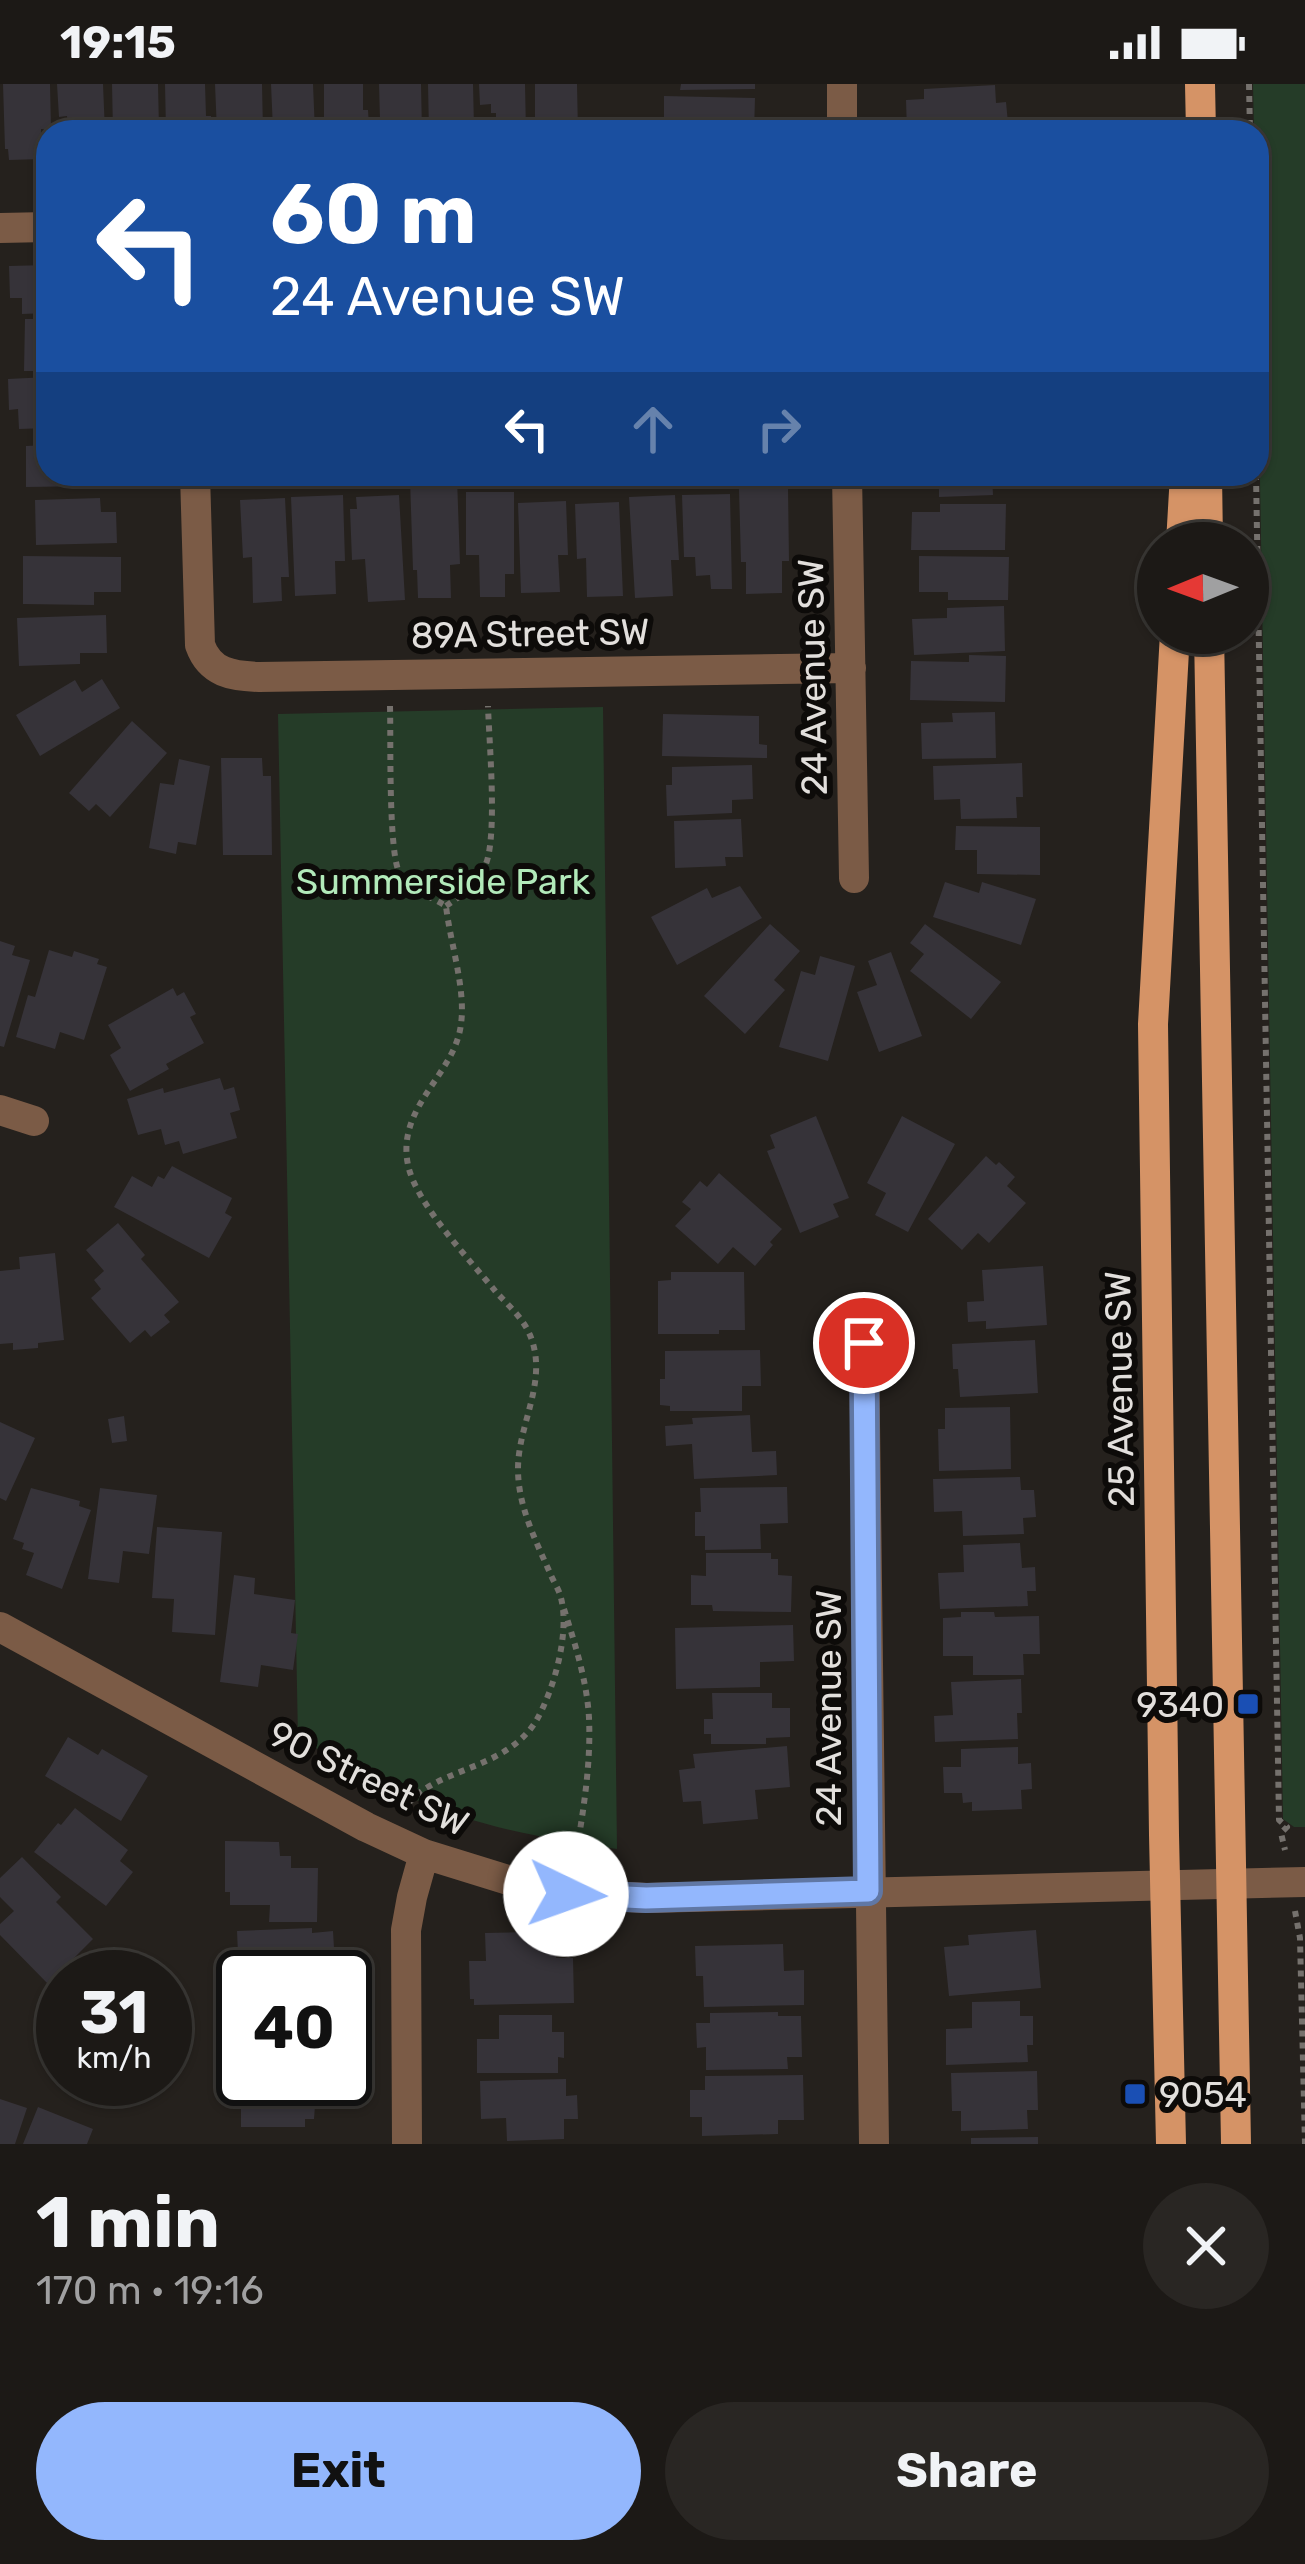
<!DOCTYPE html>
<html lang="en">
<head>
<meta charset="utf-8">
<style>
  body { margin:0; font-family:Rubik,sans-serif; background:#292623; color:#f1f3f6; height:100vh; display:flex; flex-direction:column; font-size:45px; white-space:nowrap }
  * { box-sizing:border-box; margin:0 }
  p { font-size:39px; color:#a0a0a1 }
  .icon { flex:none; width:66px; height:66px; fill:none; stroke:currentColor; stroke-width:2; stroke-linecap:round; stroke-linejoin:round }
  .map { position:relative; height:2060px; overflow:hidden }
  .sheet { display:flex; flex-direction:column; background:#1c1916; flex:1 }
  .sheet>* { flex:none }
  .banner { position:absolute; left:36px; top:36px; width:1233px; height:366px; border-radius:36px; box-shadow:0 3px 9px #0004,0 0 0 3px #3a3835; background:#1a4fa0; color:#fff; overflow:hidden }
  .needle { width:78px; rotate:269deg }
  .fabs { position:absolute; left:1137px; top:438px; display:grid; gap:24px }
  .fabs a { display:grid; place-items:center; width:132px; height:132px; border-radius:50%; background:#1c1916; box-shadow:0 3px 9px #0004,0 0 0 3px #3a3835; font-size:60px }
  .speed { position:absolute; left:36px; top:1866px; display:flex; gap:24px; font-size:60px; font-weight:700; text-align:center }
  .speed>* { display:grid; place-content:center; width:156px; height:156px; border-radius:50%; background:#1c1916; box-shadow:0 3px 9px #0004,0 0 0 3px #3a3835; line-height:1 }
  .speed small { font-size:30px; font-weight:400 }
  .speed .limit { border:6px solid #111; border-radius:18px; background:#fff; color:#111 }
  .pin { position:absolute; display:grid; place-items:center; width:102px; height:102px; color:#fff; margin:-51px; border:6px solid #fff; border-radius:50%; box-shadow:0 3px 12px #0007 }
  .me { position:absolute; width:132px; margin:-66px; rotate:93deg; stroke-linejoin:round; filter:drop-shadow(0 0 9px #0008) }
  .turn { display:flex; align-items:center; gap:42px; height:252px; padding:0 36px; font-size:54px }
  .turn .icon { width:156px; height:156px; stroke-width:2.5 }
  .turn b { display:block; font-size:84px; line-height:102px }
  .lanes { display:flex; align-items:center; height:114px; padding:0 36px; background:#0003; justify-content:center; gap:60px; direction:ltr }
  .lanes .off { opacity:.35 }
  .round { display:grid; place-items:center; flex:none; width:126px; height:126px; border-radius:63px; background:#292623 }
  .overview { display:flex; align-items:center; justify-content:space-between; height:204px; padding:0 36px }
  h1 { font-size:72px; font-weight:700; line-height:90px }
  .primary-button { display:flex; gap:24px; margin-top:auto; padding:24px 36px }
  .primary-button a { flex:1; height:138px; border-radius:72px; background:#93b7fd; color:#111; font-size:48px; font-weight:700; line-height:138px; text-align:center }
  .primary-button a+a { background:#292623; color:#f1f3f6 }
  .status { display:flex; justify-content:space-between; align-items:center; height:84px; padding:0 60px; background:#1c1916; direction:ltr }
  .status svg { height:33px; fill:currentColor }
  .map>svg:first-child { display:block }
  .green { fill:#253c28 }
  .building { fill:#363339 }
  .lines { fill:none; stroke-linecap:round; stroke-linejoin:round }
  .path { stroke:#75716d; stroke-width:6; stroke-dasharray:6 6; stroke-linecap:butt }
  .minor { stroke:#7b5b46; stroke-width:30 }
  .major { stroke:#d59366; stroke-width:30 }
  .route-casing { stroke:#6077a4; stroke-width:30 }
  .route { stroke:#93b7fd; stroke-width:21 }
  .transit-dot { fill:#1a4fb4; stroke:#0d0b09; stroke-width:4.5 }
  .labels { text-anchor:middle; stroke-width:12; stroke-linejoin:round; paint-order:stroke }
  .street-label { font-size:36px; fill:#e2dfdc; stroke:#0d0b09 }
  .park-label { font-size:36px; fill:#b2eaba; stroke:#0d0b09 }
  .poi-label { font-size:36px; fill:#e2dfdc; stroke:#0d0b09; text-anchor:end }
</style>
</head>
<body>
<div class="status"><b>19:15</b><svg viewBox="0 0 49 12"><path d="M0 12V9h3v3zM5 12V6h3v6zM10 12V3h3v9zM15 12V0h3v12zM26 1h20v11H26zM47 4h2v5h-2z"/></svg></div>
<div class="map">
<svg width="1305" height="2060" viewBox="0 0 1305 2060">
  <rect width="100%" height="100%" fill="#25211d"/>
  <path class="green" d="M1253 0H1305V1743H1294L1283 1735 1257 222V48H1254Z
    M603 623 617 1765C563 1757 511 1749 460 1732 403 1715 350 1682 298 1654L278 630Z"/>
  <path class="building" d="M3 0H50L51 45H41L42 75 9 76 8 65H5Z
    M57 0H103L105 48H68L67 32 59 33Z
    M112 0H158L159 44 149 45V48H113Z
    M165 0H205L206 32H211V48L166 46Z
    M215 0H262L263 47 217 48Z
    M271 0H313L315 48 273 46Z
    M324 0H363V26H368L369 42H359V48H324Z
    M379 0H421L422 48H386V36H380Z
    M428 0H473L474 43H463L464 48H429Z
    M479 0H525L526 48H496V29H491V20L480 21Z
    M535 0H577L578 48H544V39H535Z
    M681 0H755V5L680 6Z
    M995 1 996 19 1006 18 1008 39H991V43L907 47 906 16 924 15V5Z
    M664 12 755 14 754 48H664Z
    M48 181V229L22 230V214H10L9 182Z
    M25 235H48V287H24Z
    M48 293V344L19 345 18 325 9 326 8 295Z
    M48 361V390H121V396H92V402L26 403V362Z
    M917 390H992L993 411 939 413V401L918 402Z
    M457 393 460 480 450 481 451 514H418L417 486H413L410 395Z
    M788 404 789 477H782V509L746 510V478H741L739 405Z
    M466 408H514V490H505V513H480L479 471H466Z
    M730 410 732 505H711L710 491 696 492 695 473H684L682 411Z
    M343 411 345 477H335L336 510 295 512 291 413Z
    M399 411 405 516 368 518 365 475 352 476 350 425H357L356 413Z
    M675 411 679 476H671L673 512 635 514 629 413Z
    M100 414 101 428H116L117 459 36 461 35 416Z
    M285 414 289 493H281L282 517 253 519 252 473 243 474 240 416Z
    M566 417 568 471H558L560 508 521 509 518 419Z
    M619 418 623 512 587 513 586 474 577 475 575 420Z
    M940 420H1006L1005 466H911L912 428H940Z
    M23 472 121 473V508H94V521L23 520Z
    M919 472 1009 473 1008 516H948V508H919Z
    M1004 522 1005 567 914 571 912 535 947 534V524Z
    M106 531 107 569H80V580L19 582 17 534Z
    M969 571 1006 572 1005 618 910 616 911 577 969 578Z
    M102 595 120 624 40 672 16 631 75 596 82 608Z
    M995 628 996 674 922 675 921 639 953 638 952 629Z
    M663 630 759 632V660L767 661V674L662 672Z
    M132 637 167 669 110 733 96 720 89 727 69 709Z
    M221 674H262L263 692H271L272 771H223Z
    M179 675 210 682 196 761 178 758 176 770 149 764 160 699 174 701Z
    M1022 679 1023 713H1016L1017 734 961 735 960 715 934 716 933 682Z
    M752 681 753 715 732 716V729L667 732 666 701H672V683Z
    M741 735 743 773H725L726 782 675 784 674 737Z
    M956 742 1040 743V791L977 790V766H955Z
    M945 798 979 809 982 798 1036 815 1021 861 933 833Z
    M740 802 762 834 677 881 651 833 707 804 712 814Z
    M770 840 800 867 774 896 785 906 745 950 704 912Z
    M925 840 1001 898 971 935 910 887 924 870 910 859Z
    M0 857 15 862 12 871 30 876 4 963 0 962Z
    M49 866 72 873 74 867 99 875 97 880 107 883 84 956 60 948 55 965 16 953 28 911 35 913Z
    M891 868 922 952 879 968 857 908 877 901 868 877Z
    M820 872 855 882 828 977 779 963 801 887 815 891Z
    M173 904 177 912 184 908 196 930 190 933 204 959 166 980 169 985 130 1007 110 971 121 964 108 941Z
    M220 994 224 1006 234 1003 240 1026 230 1029 237 1054 183 1070 179 1057 165 1061 161 1045 138 1051 127 1015 163 1004 164 1009Z
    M816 1032 849 1114 833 1120 839 1133 800 1149 767 1067 775 1064 770 1051Z
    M902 1032 955 1060 908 1148 875 1131 886 1109 867 1099Z
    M986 1072 996 1081 999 1078 1015 1093 1007 1102 1026 1119 989 1159 978 1149 962 1166 928 1135Z
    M172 1082 232 1114 225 1129 232 1133 209 1174 114 1123 132 1092 152 1103 158 1092 164 1095Z
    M719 1089 782 1145 770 1158 773 1161 755 1182 733 1163 718 1180 675 1142 691 1125 682 1118 700 1097 707 1103Z
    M118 1139 145 1171 141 1175 179 1218 164 1231 170 1238 151 1253 145 1246 130 1259 91 1214 101 1205 94 1196 104 1187 86 1166Z
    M55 1169 64 1256 38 1259V1264L13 1266V1259L0 1260V1187L20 1185 19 1173Z
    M1043 1182 1047 1241 986 1245V1237L968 1238 967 1218 984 1217 982 1186Z
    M671 1188H744L745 1246H719V1250H658V1197L671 1196Z
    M1035 1256 1038 1309 960 1313 958 1285H953L952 1260Z
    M760 1266 761 1302H742V1327H670V1322L660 1321V1295H665V1267Z
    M1010 1323 1011 1385 939 1387 938 1345H945V1324Z
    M750 1331 752 1368 776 1367 777 1391 694 1395 692 1360 666 1362 665 1342 693 1340 692 1334Z
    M124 1332 127 1357 112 1359 108 1335Z
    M0 1338 35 1354 6 1417 0 1414Z
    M1020 1393 1021 1406H1034L1036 1433 1023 1434 1024 1450 963 1452 962 1427 934 1428 933 1395Z
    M787 1403 788 1439 760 1440 761 1465 705 1466V1452H695V1428H701L700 1404Z
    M31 1404 80 1417 79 1422 91 1426 62 1505 26 1491 34 1469 22 1465 24 1459 13 1455Z
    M100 1404 157 1411 149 1470 123 1467 119 1499 88 1495Z
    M157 1443 222 1448 215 1551 172 1548 174 1515 152 1514Z
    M1020 1459 1022 1484 1035 1483 1036 1507H1027L1028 1522 940 1525 938 1489 964 1488 963 1461Z
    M706 1469H771V1475H778V1491L792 1492 791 1528 713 1527 712 1521H691V1491L706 1492Z
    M234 1491 255 1494 254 1510 295 1516 291 1549 298 1550 293 1586 261 1581 258 1603 220 1598Z
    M961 1528H994L995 1533 1039 1532 1040 1570H1023L1024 1591H973V1572H943V1534L961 1533Z
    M793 1541 794 1577 760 1578V1603L676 1605 675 1544Z
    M1021 1595 1022 1629H1017L1018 1655 935 1658 934 1632 953 1631 951 1598Z
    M712 1609H772V1624H790V1653L766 1654V1660H711V1650H704V1635H713Z
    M68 1653 98 1671 102 1665 148 1692 121 1737 45 1692Z
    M787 1662 790 1703 755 1706 758 1735 703 1740 701 1717 683 1718 679 1686 695 1684 693 1670Z
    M1018 1663V1680L1031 1679 1032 1705 1021 1706 1022 1725 972 1727V1718L963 1719 962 1709H944L943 1683H961V1665Z
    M75 1724 128 1766 120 1777 133 1788 106 1822 34 1768 58 1739 61 1741Z
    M225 1757 279 1758 280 1772H291V1784H318L317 1838H269L270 1821H230V1808H225Z
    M22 1773 61 1813 56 1818 93 1855 48 1900 0 1851V1840L14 1827 0 1813V1794Z
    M312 1844V1849L333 1847 335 1881 308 1882 309 1893H239L237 1847Z
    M1036 1846 1041 1904 949 1912 944 1863 969 1861 968 1851Z
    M526 1848V1852H555L556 1874H573L574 1919 474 1921V1915H470L469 1877H486L485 1849Z
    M783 1860 784 1887 804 1886V1921L704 1923 703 1892H696L695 1862Z
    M239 1903H243V1946H227L226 1923 239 1924Z
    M1020 1917V1932H1033V1961H1027L1028 1978 946 1981V1945L972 1944V1918Z
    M778 1928V1932H801L802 1973H787L788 1985 706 1986V1963L697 1964 696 1939H710V1929Z
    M499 1931H552V1948H564V1974L558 1973V1989H477V1955H499Z
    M1037 1987 1038 2026H1027L1028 2045 961 2047V2027H952L951 1989Z
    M225 1991H243V1995H327L328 2022H315L314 2035H305V2043H241V2022H225Z
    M803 1991 804 2036H778V2050L702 2052V2033H690V2006H705V1992Z
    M566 1995V2012L577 2011 578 2035H564V2055L507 2057 506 2034 481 2035 480 1997Z
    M0 2015 27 2024 15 2060H0Z
    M38 2023 93 2045 87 2060H23Z
    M1038 2053V2060H971V2054Z"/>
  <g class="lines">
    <path class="path" d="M1249 0 1250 48
      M1256 390 1279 1736 1287 1743 1281 1749 1285 1766
      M390 622C391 652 388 771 400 790 410 805 431 813 446 822 450 858 466 905 461 940 455 991 396 1022 408 1081 416 1120 470 1176 496 1208 508 1221 523 1234 530 1251 549 1297 518 1339 518 1385 518 1422 535 1455 550 1489 553 1497 559 1505 561 1514 570 1549 554 1606 536 1637 504 1689 429 1683 403 1727
      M446 822C462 811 477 801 485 782 498 755 489 657 488 622
      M564 1525C575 1560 587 1597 589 1634 591 1678 584 1722 577 1765
      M1295 1827 1300 1854 1305 2060"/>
    <path class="minor" d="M842 0V48
      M0 144 48 143
      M195 390 200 561C210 589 232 592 259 593L851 584
      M847 390 854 794
      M0 1026 34 1037
      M864 1259 874 2060
      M0 1543 366 1743 424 1770 534 1804 566 1810 647 1814 1305 1798
      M407 2060 406 1846 412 1813 424 1770"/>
    <path class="major" d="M1200 0 1201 48
      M1207 390 1208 459
      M1181 459 1185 390
      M1209 549 1236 2060
      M1171 2060 1164 1751 1153 940 1175 549"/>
  </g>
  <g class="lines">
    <g class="route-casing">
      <path id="route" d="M566 1810 646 1814 868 1807 864 1259"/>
    </g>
    <use href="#route" class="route"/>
  </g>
  <g class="transit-dot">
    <rect x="1236" y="1608" width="24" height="24" rx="6"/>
    <rect x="1123" y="1998" width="24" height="24" rx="6"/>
  </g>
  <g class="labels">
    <g class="street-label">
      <text transform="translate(530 549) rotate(-1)" y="13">89A Street SW</text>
      <text transform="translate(812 593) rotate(-91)" y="13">24 Avenue SW</text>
      <text transform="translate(1119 1305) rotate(-91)" y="13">25 Avenue SW</text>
      <text transform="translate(828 1624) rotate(-90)" y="13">24 Avenue SW</text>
      <text transform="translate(369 1694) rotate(26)" y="13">90 Street SW</text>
    </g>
    <g class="park-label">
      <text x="443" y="810">Summerside Park</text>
    </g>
    <g class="poi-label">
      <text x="1224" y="1633">9340</text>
      <text x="1159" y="2023" text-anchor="start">9054</text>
    </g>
  </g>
</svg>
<div class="fabs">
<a><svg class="needle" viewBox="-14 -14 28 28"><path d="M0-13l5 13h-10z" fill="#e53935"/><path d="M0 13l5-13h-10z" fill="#a0a0a1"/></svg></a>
</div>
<div class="speed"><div>31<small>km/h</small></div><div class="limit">40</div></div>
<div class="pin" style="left:864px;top:1259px;background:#d93025"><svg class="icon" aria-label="arrive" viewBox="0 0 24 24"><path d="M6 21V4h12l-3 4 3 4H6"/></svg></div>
<svg class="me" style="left:566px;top:1810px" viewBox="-20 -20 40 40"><circle r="19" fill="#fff"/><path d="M0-13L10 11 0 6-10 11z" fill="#93b7fd"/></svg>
<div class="banner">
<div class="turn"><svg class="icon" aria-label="left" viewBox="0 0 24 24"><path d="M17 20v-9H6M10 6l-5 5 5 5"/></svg><div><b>60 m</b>24 Avenue SW</div></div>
<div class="lanes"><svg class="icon" aria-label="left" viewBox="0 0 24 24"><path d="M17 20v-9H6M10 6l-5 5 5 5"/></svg><svg class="icon off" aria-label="ahead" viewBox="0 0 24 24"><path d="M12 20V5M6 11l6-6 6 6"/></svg><svg class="icon off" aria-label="right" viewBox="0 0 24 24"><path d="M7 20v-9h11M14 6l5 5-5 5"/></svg></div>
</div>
</div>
<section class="sheet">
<div class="overview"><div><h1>1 min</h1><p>170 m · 19:16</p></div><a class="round"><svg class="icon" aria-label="close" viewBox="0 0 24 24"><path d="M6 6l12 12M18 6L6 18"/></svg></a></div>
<div class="primary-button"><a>Exit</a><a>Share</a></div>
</section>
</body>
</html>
